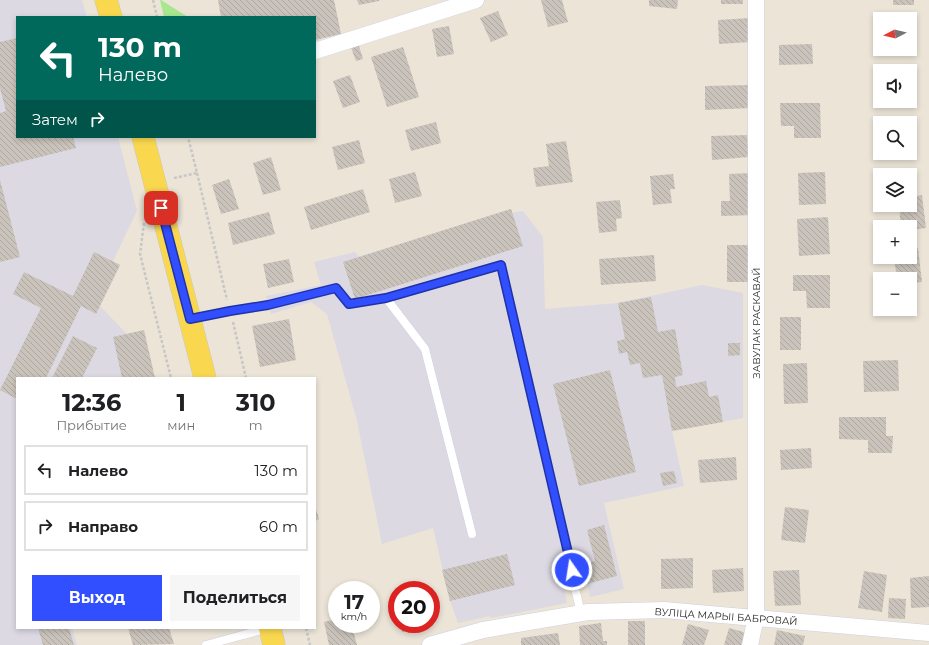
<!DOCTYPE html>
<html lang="ru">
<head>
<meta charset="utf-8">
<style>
  body { margin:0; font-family:Montserrat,sans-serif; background:#f6f6f6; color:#202124; height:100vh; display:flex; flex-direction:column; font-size:15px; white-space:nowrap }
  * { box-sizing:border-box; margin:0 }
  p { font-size:13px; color:#757577 }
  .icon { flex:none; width:22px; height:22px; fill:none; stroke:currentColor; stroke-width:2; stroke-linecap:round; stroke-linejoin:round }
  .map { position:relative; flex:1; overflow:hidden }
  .sheet { position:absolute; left:16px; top:377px; width:300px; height:252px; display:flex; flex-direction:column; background:#fff; border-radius:0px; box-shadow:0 2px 6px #0003 }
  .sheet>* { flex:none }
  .top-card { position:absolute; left:16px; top:16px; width:300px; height:122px; border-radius:0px; box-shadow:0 2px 6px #0003; background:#00695c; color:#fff; overflow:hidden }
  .needle { width:26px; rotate:263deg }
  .tools { position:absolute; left:873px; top:12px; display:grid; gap:8px }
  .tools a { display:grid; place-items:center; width:44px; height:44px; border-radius:0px; background:#fff; box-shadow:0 2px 6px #0003; font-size:20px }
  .speed { position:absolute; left:328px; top:581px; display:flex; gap:8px; font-size:20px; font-weight:700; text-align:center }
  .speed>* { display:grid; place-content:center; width:52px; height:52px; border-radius:50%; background:#fff; box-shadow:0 2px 6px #0003; line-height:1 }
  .speed small { font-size:10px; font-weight:400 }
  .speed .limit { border:6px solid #d22; background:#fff; color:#111 }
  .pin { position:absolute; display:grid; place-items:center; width:34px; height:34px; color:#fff; margin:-17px; border-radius:8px; box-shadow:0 2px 6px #0006 }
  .me { position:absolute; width:44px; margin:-22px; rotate:347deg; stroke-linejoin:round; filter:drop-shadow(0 0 3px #0008) }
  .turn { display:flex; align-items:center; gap:14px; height:84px; padding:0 16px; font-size:18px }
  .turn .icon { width:52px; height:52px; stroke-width:2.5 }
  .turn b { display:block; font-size:28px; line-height:34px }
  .then { display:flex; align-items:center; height:38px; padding:0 16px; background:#0003; gap:8px; font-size:15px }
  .eta { display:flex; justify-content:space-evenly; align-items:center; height:68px; text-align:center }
  .eta b { font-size:24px; font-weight:700; line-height:28px }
  .cta { display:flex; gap:8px; margin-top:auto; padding:8px 16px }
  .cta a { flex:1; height:46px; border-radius:0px; background:#314eff; color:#fff; font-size:16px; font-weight:700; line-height:46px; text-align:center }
  .cta a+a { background:#f6f6f6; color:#202124 }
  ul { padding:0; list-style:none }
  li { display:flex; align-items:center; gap:12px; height:50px; margin:0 8px 6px; padding:0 8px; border:2px solid #e0e0e0; border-radius:0px }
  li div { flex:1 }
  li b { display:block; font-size:15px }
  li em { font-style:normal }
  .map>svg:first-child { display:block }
  .industrial { fill:#dcd9e3 }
  .grass { fill:#a9e690 }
  .building { fill:url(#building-back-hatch) }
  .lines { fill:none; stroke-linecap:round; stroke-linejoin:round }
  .lane-casing { stroke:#cdd0e2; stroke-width:9 }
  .street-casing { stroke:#cdd0e2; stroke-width:17 }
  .primary-casing { stroke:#c7c7c7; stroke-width:23 }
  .path { stroke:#c7c7c7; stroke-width:2.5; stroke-dasharray:3 2; stroke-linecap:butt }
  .lane { stroke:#fff; stroke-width:8 }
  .street { stroke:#fff; stroke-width:16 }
  .primary { stroke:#f9d84f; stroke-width:22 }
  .route-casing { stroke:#2033a6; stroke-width:10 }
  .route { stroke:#314eff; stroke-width:7 }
  .labels { text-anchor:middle; stroke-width:3; stroke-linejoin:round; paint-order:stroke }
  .street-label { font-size:10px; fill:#272727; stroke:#fff }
</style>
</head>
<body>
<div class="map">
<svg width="929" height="645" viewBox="0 0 929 645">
  <defs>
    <pattern id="building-back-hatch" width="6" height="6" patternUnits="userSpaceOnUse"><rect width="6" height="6" fill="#c9c3bb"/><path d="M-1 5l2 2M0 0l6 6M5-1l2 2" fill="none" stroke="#ada8a1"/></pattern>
  </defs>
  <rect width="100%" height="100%" fill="#ebe4d7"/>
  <path class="industrial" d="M0 0H82L87 17H17V137H118L137 211 113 261 120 265 100 306 127 334 155 378H17V628H72L77 645H0Z
    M511 209 512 213 523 211 543 237 545 309 618 303 702 285 743 293V418L672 431 684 486 604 503 624 589 590 597 583 567 561 572 567 603 491 618 490 616 458 623 450 601 433 528 382 544 357 421 327 314 311 302 271 314 266 296 321 285 314 262 355 252 359 257Z"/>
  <path class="grass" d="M160 0H161L188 17H164Z"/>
  <path class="building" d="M218 0H334L341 34 315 40V17H221Z
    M357 0H379V1L359 5Z
    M541 0H562L568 22 548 27Z
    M649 0H678L677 9 649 6Z
    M721 0H743V4H721Z
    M893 0H914V5H893Z
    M498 11 508 35 491 42 480 18Z
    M750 18 751 42 719 44 718 20Z
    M449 26 454 54 437 57 432 29Z
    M17 38V137H73L76 148 0 167V113L6 111 0 88V42Z
    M358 43 363 59 356 61 350 45Z
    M812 44 813 64 779 65V45Z
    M403 47 419 97 387 107 371 57Z
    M350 75 360 102 343 108 333 81Z
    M752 85V108L705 110V86Z
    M780 103H820L821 138H794V126H781Z
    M436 122 441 143 411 151 405 130Z
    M747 135 749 157 712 160 711 136Z
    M359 140 365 163 338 170 332 147Z
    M566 141 573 182 536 187 533 168 549 166 546 144Z
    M271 157 281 190 263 195 253 163Z
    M415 172 422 196 395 203 389 179Z
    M825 172 826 204 799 205 798 173Z
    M752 173 755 215 721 216V201H730L729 174Z
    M673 174 675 189H670L672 203 653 205 650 176Z
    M229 179 239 209 221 214 212 185Z
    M0 180 20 257 0 262Z
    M363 189 370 212 311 230 304 207Z
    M922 195 926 228 910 230V227H901L899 205H910V197Z
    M620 200 622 218 616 219 617 231 599 233 596 202Z
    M511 209 523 246 355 299 343 262Z
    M269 212 275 234 233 245 228 223Z
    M828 217 830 254 799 256 797 219Z
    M727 245H750V282H727Z
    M918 248 922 282 910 283V279H897L894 257H910V249Z
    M94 252 120 265 96 314 81 306 46 378H17V399L0 390 41 308 13 294 24 272 73 296Z
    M654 255 656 281 601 285 599 259Z
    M289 259 294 282 268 288 263 264Z
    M793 275H830V308H807L806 291H793Z
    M651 297 658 332 675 329 683 375 675 377 676 387 706 381 709 397 718 395 723 422 672 431 662 375 643 378 640 363 630 365 627 352 619 354 617 341 625 339 618 303Z
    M780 317H801V350H780Z
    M289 319 296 360 260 367 252 326Z
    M144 330 155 378H122L113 337Z
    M73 336 97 348 82 378H52Z
    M728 343H740V355L728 356Z
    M898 360 899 391 864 392 863 361Z
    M807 363 808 403 784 404 783 364Z
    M610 370 636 472 579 486 553 384Z
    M839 417H886V436H893L892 453H868V440L839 439Z
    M811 448 812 468 781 470 780 450Z
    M736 457 737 480 700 483 698 460Z
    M674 471 677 483 663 486 660 473Z
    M315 506 319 519 315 521Z
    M785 507 809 510 805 543 781 540Z
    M604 525 617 576 587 584 582 564 595 561 587 530Z
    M507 554 515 585 450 601 442 570Z
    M693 558V588L661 589V559Z
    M743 568 744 591 713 593 712 570Z
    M799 570 801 605 775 606 773 571Z
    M864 571 887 575 882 612 858 608Z
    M929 576V607L911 608 910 578Z
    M889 598 906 599 905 619 888 618Z
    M337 619V624H344L346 631 353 630 357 645H329L324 622Z
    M628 621H645V645H628Z
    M601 623 603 641H607V645H580L579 626Z
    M400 624H429L430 626 402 632Z
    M688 624 709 630 704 645H682Z
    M38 628H69L74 645H43Z
    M128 628H169L174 644 133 645Z
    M729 628 747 633 744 645H724Z
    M777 630 805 636 803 645H774Z
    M558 633 560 645H521V638Z"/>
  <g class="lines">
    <g class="lane-casing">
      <path id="lane" d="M386 298 501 265 581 614
        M191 319 230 311 268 305 336 288 349 304 386 298 425 349 472 534
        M206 645 269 628"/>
    </g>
    <g class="street-casing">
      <path id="street" d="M315 51 476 0
        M430 645 483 630 588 612 664 610 929 633
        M750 645 756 617V0"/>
    </g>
    <g class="primary-casing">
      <path id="primary" d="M106 0 111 17
        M143 137 205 378
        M270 628 274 645"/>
    </g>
    <path class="path" d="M153 0 157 17
      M197 173 227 300
      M174 178 197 173 188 137
      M144 223 140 254 171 378
      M233 322 246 378
      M306 628 310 645"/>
    <use href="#lane" class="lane"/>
    <use href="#street" class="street"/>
    <use href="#primary" class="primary"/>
  </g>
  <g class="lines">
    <g class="route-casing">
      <path id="route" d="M161 208 190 319 230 311 268 305 336 288 349 304 386 298 501 265 572 570"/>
    </g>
    <use href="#route" class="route"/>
  </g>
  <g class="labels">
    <g class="street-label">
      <text transform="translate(756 323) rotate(-90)" y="4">ЗАВУЛАК РАСКАВАЙ</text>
      <text transform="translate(726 616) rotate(4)" y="4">ВУЛІЦА МАРЫІ БАБРОВАЙ</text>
    </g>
  </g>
</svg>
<div class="tools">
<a><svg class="needle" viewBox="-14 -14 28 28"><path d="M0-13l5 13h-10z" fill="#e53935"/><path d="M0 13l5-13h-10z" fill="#757577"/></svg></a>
<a><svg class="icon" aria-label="sound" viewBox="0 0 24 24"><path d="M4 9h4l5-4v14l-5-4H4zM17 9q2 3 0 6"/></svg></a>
<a><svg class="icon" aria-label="search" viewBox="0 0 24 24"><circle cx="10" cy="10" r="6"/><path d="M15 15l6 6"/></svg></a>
<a><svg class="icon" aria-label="layers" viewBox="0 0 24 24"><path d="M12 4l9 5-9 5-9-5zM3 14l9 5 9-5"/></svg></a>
<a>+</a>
<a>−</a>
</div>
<div class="speed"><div>17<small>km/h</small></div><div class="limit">20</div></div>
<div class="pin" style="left:161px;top:208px;background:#d93025"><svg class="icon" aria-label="arrive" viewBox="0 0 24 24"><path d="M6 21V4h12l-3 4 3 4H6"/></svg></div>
<svg class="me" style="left:572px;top:570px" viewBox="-20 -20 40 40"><circle r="17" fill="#314eff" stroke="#fff" stroke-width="3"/><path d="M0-11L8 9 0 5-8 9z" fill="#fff"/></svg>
<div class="top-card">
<div class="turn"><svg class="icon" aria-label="left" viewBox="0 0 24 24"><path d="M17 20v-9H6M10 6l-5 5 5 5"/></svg><div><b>130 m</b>Налево</div></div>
<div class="then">Затем<svg class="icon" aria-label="right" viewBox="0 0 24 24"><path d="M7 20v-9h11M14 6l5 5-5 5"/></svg></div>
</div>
<section class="sheet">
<div class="eta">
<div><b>12:36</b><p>Прибытие</p></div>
<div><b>1</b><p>мин</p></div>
<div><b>310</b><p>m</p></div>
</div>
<ul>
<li><svg class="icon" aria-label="left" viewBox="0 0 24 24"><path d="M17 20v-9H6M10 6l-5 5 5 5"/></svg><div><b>Налево</b></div><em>130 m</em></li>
<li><svg class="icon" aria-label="right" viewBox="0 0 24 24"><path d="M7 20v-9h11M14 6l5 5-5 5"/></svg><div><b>Направо</b></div><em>60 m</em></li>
</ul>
<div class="cta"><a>Выход</a><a>Поделиться</a></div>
</section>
</div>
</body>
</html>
